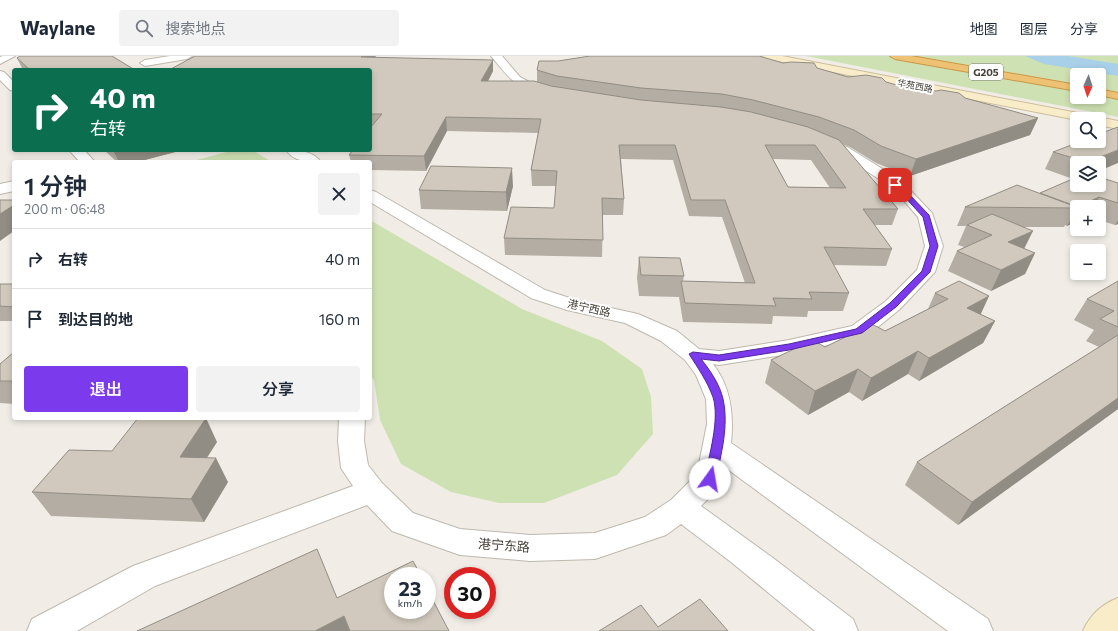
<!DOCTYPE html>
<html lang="zh">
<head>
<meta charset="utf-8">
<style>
  body { margin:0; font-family:Commissioner,"Noto Sans SC",sans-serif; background:#f2f2f3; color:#1f2937; height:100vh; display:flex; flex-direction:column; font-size:15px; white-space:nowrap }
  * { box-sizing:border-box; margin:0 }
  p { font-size:13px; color:#747a83 }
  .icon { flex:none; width:22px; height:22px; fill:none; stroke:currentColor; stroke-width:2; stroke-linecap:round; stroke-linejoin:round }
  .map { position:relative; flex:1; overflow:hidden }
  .side { position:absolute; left:12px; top:104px; width:360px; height:260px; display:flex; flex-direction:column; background:#fff; border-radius:4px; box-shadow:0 2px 6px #0003 }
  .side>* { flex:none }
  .banner { position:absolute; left:12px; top:12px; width:360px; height:84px; border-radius:4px; box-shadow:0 2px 6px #0003; background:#0b6e4f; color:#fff; overflow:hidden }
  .needle { width:26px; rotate:183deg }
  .buttons { position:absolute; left:1070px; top:12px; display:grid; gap:8px }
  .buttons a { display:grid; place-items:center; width:36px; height:36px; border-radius:4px; background:#fff; box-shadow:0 2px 6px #0003; font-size:20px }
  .speed { position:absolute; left:384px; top:511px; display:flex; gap:8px; font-size:20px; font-weight:700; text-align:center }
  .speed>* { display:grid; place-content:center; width:52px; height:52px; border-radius:50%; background:#fff; box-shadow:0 2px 6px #0003; line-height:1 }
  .speed small { font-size:10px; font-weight:400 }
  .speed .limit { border:6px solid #d22; background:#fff; color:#111 }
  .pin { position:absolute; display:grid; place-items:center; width:34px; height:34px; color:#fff; margin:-17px; border-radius:8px; box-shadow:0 2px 6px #0006 }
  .me { position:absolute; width:44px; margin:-22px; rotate:13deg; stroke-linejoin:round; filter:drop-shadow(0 0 3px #0008) }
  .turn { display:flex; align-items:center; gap:14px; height:84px; padding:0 12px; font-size:18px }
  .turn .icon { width:52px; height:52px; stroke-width:2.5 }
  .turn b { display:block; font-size:28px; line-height:34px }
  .round { display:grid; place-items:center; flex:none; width:42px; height:42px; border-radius:4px; background:#f2f2f3 }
  .head { display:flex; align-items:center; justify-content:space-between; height:68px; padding:0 12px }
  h1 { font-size:24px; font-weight:600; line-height:30px }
  .cta { display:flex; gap:8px; margin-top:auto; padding:8px 12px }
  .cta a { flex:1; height:46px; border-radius:4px; background:#7c3aed; color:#fff; font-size:16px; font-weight:600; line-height:46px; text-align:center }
  .cta a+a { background:#f2f2f3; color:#1f2937 }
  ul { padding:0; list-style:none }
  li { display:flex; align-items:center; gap:12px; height:60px; padding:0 12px; border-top:1px solid #e0e1e3 }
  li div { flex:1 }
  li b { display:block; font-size:15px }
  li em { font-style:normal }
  header { display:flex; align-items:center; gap:24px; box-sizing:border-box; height:56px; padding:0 20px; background:#fff; border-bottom:1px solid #e0e1e3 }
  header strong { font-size:19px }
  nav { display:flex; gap:22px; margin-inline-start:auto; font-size:14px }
  .search { width:280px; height:36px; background:#f2f2f3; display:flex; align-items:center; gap:10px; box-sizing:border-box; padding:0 14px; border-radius:4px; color:#747a83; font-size:15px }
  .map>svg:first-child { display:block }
  .green { fill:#cee1b3; fill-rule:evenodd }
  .water { fill:#a8d0e8 }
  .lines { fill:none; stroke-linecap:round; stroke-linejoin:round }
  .street-casing { stroke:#beb8ad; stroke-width:2 }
  .secondary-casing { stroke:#ccbe9a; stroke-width:2 }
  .highway-casing { stroke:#cc9745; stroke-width:2 }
  .street { fill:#fff; fill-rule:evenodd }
  .secondary { fill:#f9ecc9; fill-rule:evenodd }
  .highway { fill:#eec274; fill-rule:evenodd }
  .wall { fill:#b4ada3; fill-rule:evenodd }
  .shaded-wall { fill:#928d84 }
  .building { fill:#d1c9bd; stroke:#928d84; fill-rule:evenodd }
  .route { fill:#7c3aed; stroke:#51269a }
  .labels { text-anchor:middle; stroke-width:4; stroke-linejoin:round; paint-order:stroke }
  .far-street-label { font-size:9px; fill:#433e36; stroke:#fff }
  .shield { fill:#fff; stroke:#7b7872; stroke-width:1 }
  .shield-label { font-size:10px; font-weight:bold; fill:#433e36 }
  .street-label { font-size:11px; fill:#433e36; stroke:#fff }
  .near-street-label { font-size:13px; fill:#433e36; stroke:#fff }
</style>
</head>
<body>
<header>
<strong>Waylane</strong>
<div class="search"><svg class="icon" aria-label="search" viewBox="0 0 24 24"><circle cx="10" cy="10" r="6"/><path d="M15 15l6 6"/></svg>搜索地点</div>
<nav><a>地图</a><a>图层</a><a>分享</a></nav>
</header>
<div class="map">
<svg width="1118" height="575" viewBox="0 0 1118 575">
  <rect width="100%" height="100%" fill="#f1ede6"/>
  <path class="green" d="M806 0H1118V61ZM1077 19H1099V41H1077Z
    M234 94H252L272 106H189Z
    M370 164 522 253 602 285 642 313 651 341 653 378 617 419 544 447H499L451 436 401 408 380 364 374 324 370 320Z"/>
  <path class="water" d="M1025 0H1068L1118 8V20L1044 8Z"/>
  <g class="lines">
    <g class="street-casing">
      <path id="street" d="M3 0H15L0 8V1Z
        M170 0H192L187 3 145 10 140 7 145 4Z
        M491 0H502L520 21 533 28 551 35 553 37 547 40C516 33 510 23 491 0Z
        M0 15 4 16 14 26V35L10 34 0 24Z
        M828 84 849 92 889 117 910 134 932 157 943 190 935 216 900 253 867 280 789 298 719 309 713 308C731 331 734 359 731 387L988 563 993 575H948L726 412C722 430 714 437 701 450L773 502 853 563 858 575H815L731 506 681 468 666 479 595 503 530 505 460 499 392 475 367 449 155 530 77 575H27L32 563 133 510 353 430 341 412 338 385 339 362H365L364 385 368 409 382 427 413 457 460 473 530 479 595 477 645 461 671 444 697 418 707 368 706 343 696 319 685 304 661 285 625 267 567 254 531 242 370 146V134L376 136 545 234 579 245 638 258 677 275 699 293 719 295 789 284 852 270 886 245 917 214 925 190 918 161 900 140 879 123 839 98 823 91 821 88 823 85Z
        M69 94H84L95 106H80Z
        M286 94C299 94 313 95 321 106 308 106 294 106 286 94Z
        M14 125V135L0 138V128Z"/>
    </g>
    <g class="secondary-casing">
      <path id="secondary" d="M762 0H782L1088 59 1092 60 1094 63H1077V64L767 3Z
        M1099 61 1118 65V73L1099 69V63H1094Z
        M1118 542V575H1083C1090 559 1102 548 1118 542Z"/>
    </g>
    <g class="highway-casing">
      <path id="highway" d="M890 0H911L1077 29V35L895 3Z
        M1099 33 1118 37V43L1099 39Z"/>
    </g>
    <use href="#street" class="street"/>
    <use href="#secondary" class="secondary"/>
    <use href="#highway" class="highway"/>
  </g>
  <path class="wall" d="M376 0 375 2 493 4V15L488 25 537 26V14L783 7 817 12 848 21 886 26 922 36 965 42 1038 62 1030 79 910 120 876 107 850 91 842 88 898 153 892 169H875L892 193 886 210 833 209 849 237 843 255H808L807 261 773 260 772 268 683 266 679 241 639 240 637 222 639 201 684 220 683 225 745 227 722 161 689 160 673 104 621 103 624 143 623 159H603L602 201 505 199 504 182 554 152 556 130H532L531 114 538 77 447 75 426 115 370 114V106H351L349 99 371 71H370V14H169ZM773 103 811 104 830 132 788 131Z
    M17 2 135 14H23Z
    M104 94H183L137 106H117Z
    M1053 96 1099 107H1077V129L1118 127V168L1115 169 1099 164V151H1077V165L1067 170 1065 169 1064 171H1024V193L1035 197 1025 218 991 235 948 215 957 195 964 191 958 189 966 170H957L965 151 1040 137 1073 123 1045 113Z
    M513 130 507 155 421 153 419 134Z
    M1118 225V353L958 469 905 429 917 406 1099 291 1086 285 1094 274 1074 264 1087 243Z
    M0 228H14V265H0Z
    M935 237 989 240 980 258 995 265 983 287 919 325 908 318 862 345 849 336 808 359 765 327 771 304 825 291 885 275 928 253Z
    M14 296V348L0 347V308Z
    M217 386 207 402 228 426 204 466 51 460 32 436 112 395Z"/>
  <path class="shaded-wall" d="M363 0H376L363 13 361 1Z
    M493 4V15L482 37 481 25Z
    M446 61 447 75 426 115 424 100Z
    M1038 62 1030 79 910 120 916 103Z
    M120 94H183L137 106H119L114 96Z
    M1118 94V107L1099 115V107H1086Z
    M512 112 513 130 507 155 506 136Z
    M1099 141 1094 151H1077H1078Z
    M14 149V175L0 185V158Z
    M1077 152V165L1067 170Z
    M1118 164V168L1115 169Z
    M1033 175 1023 195 1008 186Z
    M1035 197 1025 218 991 235 1001 214Z
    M989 240 979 262 967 252Z
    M995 265 983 287 919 325 929 302Z
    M918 295 908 318 862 345 871 322Z
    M858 313 849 336 808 359 815 335Z
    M1118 342V353L958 469 972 446Z
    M206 362 217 386 192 424 180 401Z
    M216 402 228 426 204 466 191 443Z
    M344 560 350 575H315Z"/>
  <path class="building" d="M20 0H112L135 14H30L17 2Z
    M195 0H363L361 1 493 4 481 25H534L551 30 641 44 721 51 751 56 808 71 839 84 898 153H863L892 193 824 191 849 237 809 236 812 243 773 242 776 250 685 247 681 225 755 227 725 144H691L675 89H619L624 143 602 142 603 184 504 182 511 151 554 152 557 115 531 114 541 63 446 61 424 100 349 99 353 94H370V72L382 58H370V14H169ZM765 89H815L846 132 788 131Z
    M590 0H759L783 7 791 6 814 7 817 12 848 21 866 19 882 22 886 26 922 36 931 34 936 35 941 34 959 37 965 42 1038 62 916 103 881 90 854 74 819 61 753 44 722 38 641 32 557 20 537 14 539 5H558Z
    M1118 71V94L1087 106 1053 96 1082 85H1099V78Z
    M113 94H120L114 96Z
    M431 110 512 112 506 136 419 134Z
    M1077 121V129H1099V121L1118 127V147L1099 141 1078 151 1040 137Z
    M1017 129 1074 150V152L965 151Z
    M0 144H14V149L0 158Z
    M992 158 1033 175 1008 186 1035 197 1001 214 957 195 992 179 967 169Z
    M639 201 680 202 684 220 641 219Z
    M959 225 989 240 967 252 995 265 929 302 918 295 871 322 858 313 815 335 771 304 813 284 825 291 872 268 885 275 948 243 935 237Z
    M1118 225V271L1100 263 1114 255 1087 243Z
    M0 228H14V251L0 250Z
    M1118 279V342L972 446 917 406Z
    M14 296V325H0V308Z
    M138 362H206L180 401 216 402 191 443 32 436 69 394 112 395Z
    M317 493 337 542 413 505 421 520H393V554H427V533L449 575H350L344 560 315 575H137Z
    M700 543 728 575H599L641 549 658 571Z"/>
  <path class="route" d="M892 127H897L907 136 929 159 938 190 930 216 896 251 862 277 789 294 719 305 701 303C710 314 720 329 723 343 729 370 721 398 716 423L714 426 710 428 706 426 704 423C709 401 720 363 713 341 707 325 698 312 689 298L693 296 719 299 789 288 856 273 890 247 922 215 930 190 923 161 903 139 892 130Z"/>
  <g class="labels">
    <g class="far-street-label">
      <text transform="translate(915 30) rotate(11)" y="3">华苑西路</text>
    </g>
    <rect class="shield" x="969" y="8" width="34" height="16" rx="3"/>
    <g class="shield-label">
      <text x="986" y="20">G205</text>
    </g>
    <g class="street-label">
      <text transform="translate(589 252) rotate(13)" y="4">港宁西路</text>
    </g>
    <g class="near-street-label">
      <text transform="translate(504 489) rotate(4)" y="5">港宁东路</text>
    </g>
  </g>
</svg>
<div class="buttons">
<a><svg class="needle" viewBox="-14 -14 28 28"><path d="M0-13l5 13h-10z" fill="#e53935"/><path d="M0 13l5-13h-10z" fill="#747a83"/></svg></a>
<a><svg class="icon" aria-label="search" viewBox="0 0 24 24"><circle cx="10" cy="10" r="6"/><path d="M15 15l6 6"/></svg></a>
<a><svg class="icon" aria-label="layers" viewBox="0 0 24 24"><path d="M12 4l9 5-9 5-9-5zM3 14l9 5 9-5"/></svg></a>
<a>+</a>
<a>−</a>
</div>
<div class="speed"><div>23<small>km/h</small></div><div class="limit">30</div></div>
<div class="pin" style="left:895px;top:129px;background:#d93025"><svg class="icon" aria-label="arrive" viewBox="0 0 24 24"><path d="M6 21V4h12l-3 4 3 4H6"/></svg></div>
<svg class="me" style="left:710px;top:423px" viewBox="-20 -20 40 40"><circle r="19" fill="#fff"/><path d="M0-13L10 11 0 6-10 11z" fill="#7c3aed"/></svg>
<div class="banner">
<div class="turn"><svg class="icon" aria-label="right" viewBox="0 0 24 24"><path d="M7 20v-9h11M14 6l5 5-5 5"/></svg><div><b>40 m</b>右转</div></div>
</div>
<section class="side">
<div class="head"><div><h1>1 分钟</h1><p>200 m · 06:48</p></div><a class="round"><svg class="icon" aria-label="close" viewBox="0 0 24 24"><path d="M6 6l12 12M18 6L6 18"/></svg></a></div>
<ul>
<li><svg class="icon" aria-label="right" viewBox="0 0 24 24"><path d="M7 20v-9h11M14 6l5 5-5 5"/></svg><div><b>右转</b></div><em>40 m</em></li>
<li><svg class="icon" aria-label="arrive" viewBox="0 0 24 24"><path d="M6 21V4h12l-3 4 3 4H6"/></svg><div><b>到达目的地</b></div><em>160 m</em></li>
</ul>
<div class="cta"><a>退出</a><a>分享</a></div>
</section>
</div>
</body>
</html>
